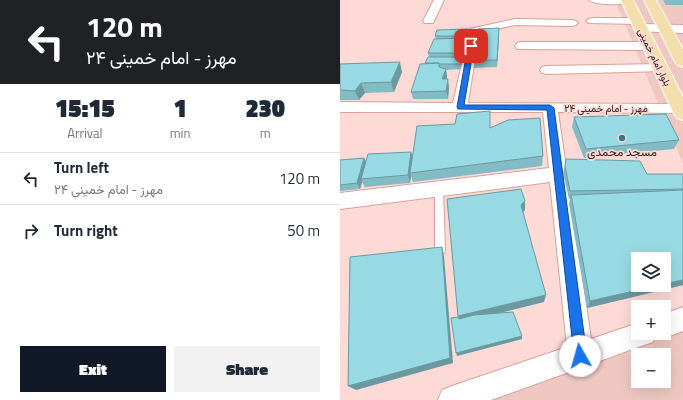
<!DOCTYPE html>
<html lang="en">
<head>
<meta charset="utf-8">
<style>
  body { margin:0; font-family:"Titillium Web",Vazirmatn,sans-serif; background:#f2f2f3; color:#1f2937; height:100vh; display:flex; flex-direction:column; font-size:15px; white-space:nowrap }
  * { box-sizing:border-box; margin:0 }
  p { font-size:13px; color:#747a83 }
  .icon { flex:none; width:22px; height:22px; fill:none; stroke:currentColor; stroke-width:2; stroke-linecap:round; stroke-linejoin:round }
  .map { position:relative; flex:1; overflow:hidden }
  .drawer { display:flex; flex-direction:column; background:#fff; width:340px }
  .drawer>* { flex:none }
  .guide { background:#202124; color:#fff; overflow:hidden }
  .controls { position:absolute; left:291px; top:252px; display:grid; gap:8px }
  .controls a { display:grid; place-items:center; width:40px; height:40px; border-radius:0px; background:#fff; box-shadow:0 4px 16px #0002; font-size:20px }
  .pin { position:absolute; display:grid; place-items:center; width:34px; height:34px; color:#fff; margin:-17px; border-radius:8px; box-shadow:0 2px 6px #0006 }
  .me { position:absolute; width:44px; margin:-22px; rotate:353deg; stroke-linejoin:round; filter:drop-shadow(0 0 3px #0008) }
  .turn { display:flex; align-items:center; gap:14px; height:84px; padding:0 20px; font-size:18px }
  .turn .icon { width:52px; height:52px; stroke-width:2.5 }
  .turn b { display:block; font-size:28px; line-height:34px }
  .eta { display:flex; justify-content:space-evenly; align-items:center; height:68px; text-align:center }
  .eta b { font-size:24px; font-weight:800; line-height:28px }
  .action { display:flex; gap:8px; margin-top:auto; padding:8px 20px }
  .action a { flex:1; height:46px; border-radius:0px; background:#111827; color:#fff; font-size:16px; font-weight:800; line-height:46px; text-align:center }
  .action a+a { background:#f2f2f3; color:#1f2937 }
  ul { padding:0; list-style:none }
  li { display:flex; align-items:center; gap:12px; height:52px; padding:0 20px; border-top:1px solid #e0e1e3 }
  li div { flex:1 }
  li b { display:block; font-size:15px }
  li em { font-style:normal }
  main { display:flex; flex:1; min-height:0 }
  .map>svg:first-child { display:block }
  .built { fill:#efc8c2; fill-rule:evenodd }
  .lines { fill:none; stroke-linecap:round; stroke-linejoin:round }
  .service-casing { stroke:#d9a19a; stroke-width:2 }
  .minor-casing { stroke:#d9a19a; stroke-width:2 }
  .tertiary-casing { stroke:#d9a19a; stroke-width:2 }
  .primary-casing { stroke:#fff; stroke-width:2 }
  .service { fill:#fff; fill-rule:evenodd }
  .minor { fill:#fff; fill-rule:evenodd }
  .tertiary { fill:#fff; fill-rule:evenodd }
  .primary { fill:#f4dfac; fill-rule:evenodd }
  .wall { fill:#83bbc4 }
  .shaded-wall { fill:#6a99a0 }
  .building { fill:#98dae4; stroke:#6a99a0 }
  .route { fill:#1a73e8; stroke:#114b97 }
  .poi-dot { fill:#357c86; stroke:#fddad5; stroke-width:1.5 }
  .labels { text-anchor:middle; stroke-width:3.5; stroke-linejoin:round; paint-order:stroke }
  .far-street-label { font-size:10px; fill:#382320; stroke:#fddad5 }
  .poi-label { font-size:12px; fill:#382320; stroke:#fddad5 }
</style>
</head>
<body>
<main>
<section class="drawer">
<div class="guide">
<div class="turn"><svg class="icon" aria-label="left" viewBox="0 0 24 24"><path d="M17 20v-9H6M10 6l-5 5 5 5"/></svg><div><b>120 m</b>مهرز - امام خمینی ۲۴</div></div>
</div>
<div class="eta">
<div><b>15:15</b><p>Arrival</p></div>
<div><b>1</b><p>min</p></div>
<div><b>230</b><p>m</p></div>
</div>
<ul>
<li><svg class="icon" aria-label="left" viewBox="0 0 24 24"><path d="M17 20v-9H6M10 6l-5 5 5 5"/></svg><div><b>Turn left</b><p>مهرز - امام خمینی ۲۴</p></div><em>120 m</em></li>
<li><svg class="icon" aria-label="right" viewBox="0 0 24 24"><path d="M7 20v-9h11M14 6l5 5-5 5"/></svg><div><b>Turn right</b></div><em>50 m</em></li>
</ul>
<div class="action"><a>Exit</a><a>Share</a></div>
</section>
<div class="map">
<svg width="343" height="400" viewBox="0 0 343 400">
  <rect width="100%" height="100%" fill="#fddad5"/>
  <path class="built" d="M275 0H343V164Z
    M343 321V400H112L307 333H324ZM298 355H324V381H298Z"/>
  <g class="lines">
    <g class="service-casing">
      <path id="service" d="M99 186 103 189 105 250 104 253 100 254 96 253 95 250V189Z"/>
    </g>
    <g class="minor-casing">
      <path id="minor" d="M94 0H104L93 23H85L83 21Z
        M249 0H292L293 1C289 6 253 5 249 0Z
        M252 18H298L304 21 298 24 248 23 246 21 248 19Z
        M175 19 232 20 236 21 238 23 236 25 232 26 175 25 139 33 128 103 343 104V112L340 113 218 112 251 339 298 323V333H324V314L343 307V331L324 338 316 335 313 342 304 345 151 400H98L102 390 112 386 227 347 210 182 0 209V193L209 168 203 112H0V102L113 103 130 29Z
        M181 42H310L314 43 316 46 314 49 310 50 177 49 175 46 177 43Z
        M321 64 326 65 328 68 326 71 207 74 202 73 200 70 202 67 207 66Z"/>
    </g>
    <g class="tertiary-casing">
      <path id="tertiary" d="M302 24 343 25V33L297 31 295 28 297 25Z"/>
    </g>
    <g class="primary-casing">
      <path id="primary" d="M281 0H293L343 97V120L337 118 334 114Z
        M304 0H316L343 49V67L338 65 335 62Z"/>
    </g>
    <use href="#service" class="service"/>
    <use href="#minor" class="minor"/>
    <use href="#tertiary" class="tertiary"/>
    <use href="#primary" class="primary"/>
  </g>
  <path class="wall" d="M323 0H343V5H326Z
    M159 28V36L157 67 134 68V60Z
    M128 35 127 41H126L124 58H121V69L106 70 107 77 106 79 109 87 108 99H73L71 92 89 57 88 53 96 39 95 36Z
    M0 64 62 72 54 92 25 93 19 100H0Z
    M234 117 339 140 334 149 244 158 232 127Z
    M151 128 203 156 202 166 73 182 71 176 70 183 25 187 22 182 20 189 0 191V160L24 158 26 162 73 156Z
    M226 159 307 174H343V285L247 308 229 204 230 199H229L223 173Z"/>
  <path class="shaded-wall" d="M159 28V36L157 67V60Z
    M128 29V35L127 41 126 36Z
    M126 38V43L124 58 123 53Z
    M60 62 62 72 54 92 51 82Z
    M106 69 107 77 104 87 102 79Z
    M108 79 109 87 108 99 106 91Z
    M21 83 25 93 19 100 15 91Z
    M71 152 74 159 70 173 71 176 70 183 68 175Z
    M24 158 27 163 21 179 22 182 20 189 17 183Z
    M185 201V210L181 214V205Z
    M102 247 104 256 113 363 16 390 8 386Z
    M343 280V285L247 308 250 301 320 285H324V284Z
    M206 295 204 302 120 323 118 316Z
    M182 336V339L117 356 116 353Z"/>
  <path class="building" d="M159 28 157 60H134L138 29Z
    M128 29 126 36H95L97 30Z
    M126 38 123 53H88L94 39Z
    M88 57H120L121 64H99V63H85Z
    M60 62 51 82 21 83 15 91 0 90V64Z
    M99 63V67L106 69 102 79H108L106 91 71 92 80 64Z
    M150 111V128L168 120 200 118 203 156 70 173 77 126 115 124 117 114Z
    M326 114 339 140 246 149 234 117Z
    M71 152 68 175 21 179 28 154Z
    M24 158 17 183 0 185V160Z
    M226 159 300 161 307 174H343V189L230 191 225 166Z
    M181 189 185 201 181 205 206 295 118 316 107 199Z
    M343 190V280L324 284V259H298V285H320L250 301 231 195Z
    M102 247 110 358 8 386 10 257Z
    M173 312 182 336 116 353 111 318 118 317 119 319 134 315Z"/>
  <path class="route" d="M131 44 134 46 124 105H210L214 108 247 356 245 360 240 362 236 360 234 356 207 110 118 109 117 107 128 46Z"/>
  <circle class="poi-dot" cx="282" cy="138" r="4"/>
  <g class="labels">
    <g class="far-street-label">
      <text transform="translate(315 57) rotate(64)" y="4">بلوار امام خمینی</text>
      <text x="266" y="112">مهرز - امام خمینی ۲۴</text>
    </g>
    <g class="poi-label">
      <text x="282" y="156">مسجد محمدی</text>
    </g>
  </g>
</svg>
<div class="controls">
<a><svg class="icon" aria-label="layers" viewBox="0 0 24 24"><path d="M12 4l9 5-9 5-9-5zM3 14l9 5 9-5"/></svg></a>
<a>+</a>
<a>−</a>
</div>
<div class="pin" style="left:131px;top:46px;background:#d93025"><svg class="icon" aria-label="arrive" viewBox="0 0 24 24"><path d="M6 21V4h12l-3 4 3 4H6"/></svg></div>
<svg class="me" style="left:240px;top:356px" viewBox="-20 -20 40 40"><circle r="19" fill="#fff"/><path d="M0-13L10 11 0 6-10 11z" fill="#1a73e8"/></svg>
</div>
</main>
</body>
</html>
